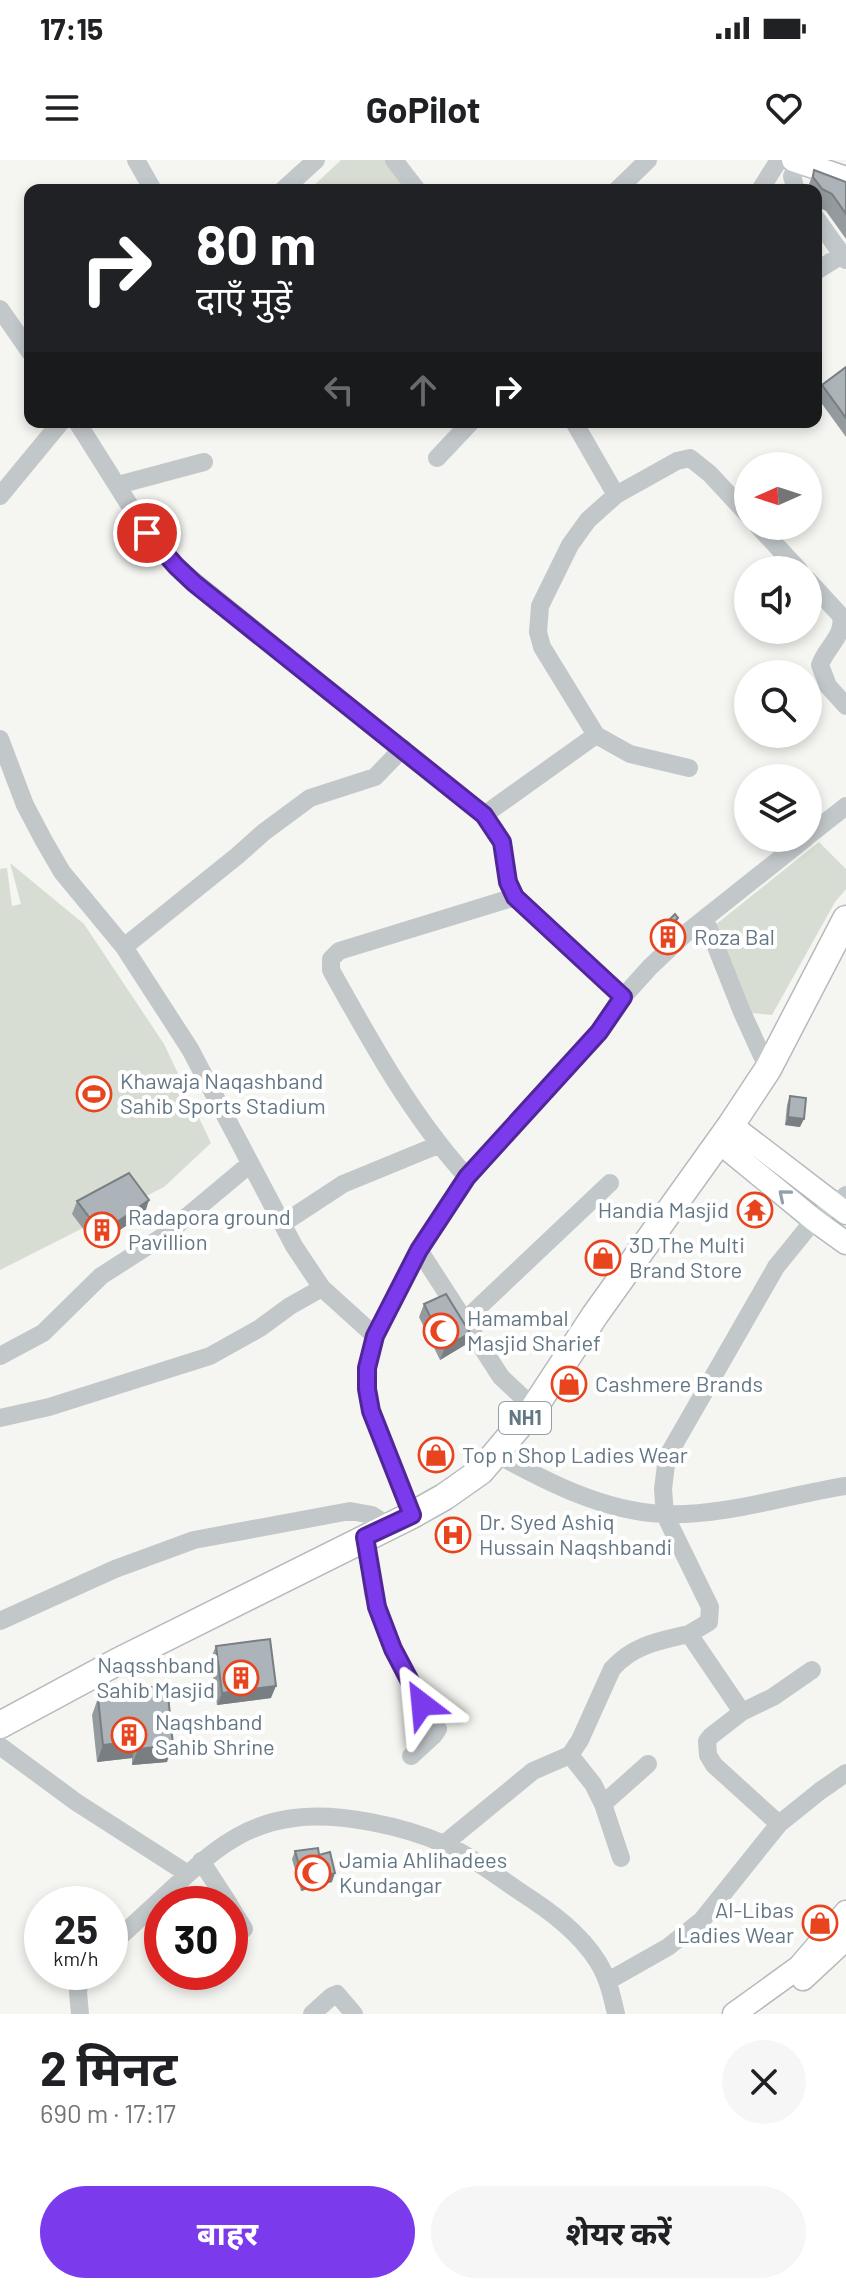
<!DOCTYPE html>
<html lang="hi">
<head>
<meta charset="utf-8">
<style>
  body { margin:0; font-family:Barlow,"Noto Sans Devanagari",sans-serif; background:#f6f6f6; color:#202124; height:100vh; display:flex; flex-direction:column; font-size:30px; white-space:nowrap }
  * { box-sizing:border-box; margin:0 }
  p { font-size:26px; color:#757577 }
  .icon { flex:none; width:44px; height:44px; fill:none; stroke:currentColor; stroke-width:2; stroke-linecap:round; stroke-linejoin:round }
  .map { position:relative; height:1854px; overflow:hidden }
  .sheet { display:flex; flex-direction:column; background:#fff; flex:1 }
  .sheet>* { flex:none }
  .guide { position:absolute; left:24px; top:24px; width:798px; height:244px; border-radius:16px; box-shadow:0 4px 12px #0003; background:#202124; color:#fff; overflow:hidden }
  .needle { width:52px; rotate:267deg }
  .fabs { position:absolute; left:734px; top:292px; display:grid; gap:16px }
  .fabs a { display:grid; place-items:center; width:88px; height:88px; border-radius:50%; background:#fff; box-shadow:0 4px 12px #0003; font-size:40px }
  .speed { position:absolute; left:24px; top:1726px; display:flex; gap:16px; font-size:40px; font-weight:700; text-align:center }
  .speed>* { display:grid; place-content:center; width:104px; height:104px; border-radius:50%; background:#fff; box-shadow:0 4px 12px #0003; line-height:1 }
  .speed small { font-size:20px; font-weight:400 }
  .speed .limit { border:12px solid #d22; background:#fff; color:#111 }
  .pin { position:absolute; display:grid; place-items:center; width:68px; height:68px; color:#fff; margin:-34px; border:4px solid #fff; border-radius:50%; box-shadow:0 2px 8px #0007 }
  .me { position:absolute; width:88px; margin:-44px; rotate:331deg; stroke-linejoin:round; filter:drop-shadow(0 0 6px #0008) }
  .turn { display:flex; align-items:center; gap:28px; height:168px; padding:0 40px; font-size:36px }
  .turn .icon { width:104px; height:104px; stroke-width:2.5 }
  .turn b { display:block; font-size:56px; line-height:68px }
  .lanes { display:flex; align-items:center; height:76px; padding:0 40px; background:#0003; justify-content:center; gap:40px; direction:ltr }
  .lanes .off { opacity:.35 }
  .round { display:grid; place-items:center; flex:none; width:84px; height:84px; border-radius:42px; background:#f6f6f6 }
  .head { display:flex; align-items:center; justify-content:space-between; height:136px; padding:0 40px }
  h1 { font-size:48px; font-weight:700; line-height:60px }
  .button { display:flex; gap:16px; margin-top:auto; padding:16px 40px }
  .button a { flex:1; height:92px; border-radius:48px; background:#7c3aed; color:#fff; font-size:32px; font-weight:700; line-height:92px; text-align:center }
  .button a+a { background:#f6f6f6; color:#202124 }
  .status { display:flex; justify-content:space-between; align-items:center; height:56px; padding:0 40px; background:#fff; direction:ltr }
  .status svg { height:22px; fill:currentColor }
  header { display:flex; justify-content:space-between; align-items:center; height:104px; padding:0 40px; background:#fff; font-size:36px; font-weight:700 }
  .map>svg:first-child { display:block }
  .green { fill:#d7ddd2 }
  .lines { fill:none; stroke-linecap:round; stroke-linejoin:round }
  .major-casing { stroke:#b5babd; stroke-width:25 }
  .highway-casing { stroke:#b7babd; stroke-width:29 }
  .minor { stroke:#c2c7c9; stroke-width:18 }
  .major { stroke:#fff; stroke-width:22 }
  .highway { stroke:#fff; stroke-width:26 }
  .wall { fill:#949b9f }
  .shaded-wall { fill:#787e82 }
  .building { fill:#acb4b9; stroke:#787e82; stroke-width:2 }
  .oneway { stroke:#92a0a9 }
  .route-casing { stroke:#51269a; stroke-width:20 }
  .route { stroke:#7c3aed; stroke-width:14 }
  .labels { text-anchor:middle; stroke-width:8; stroke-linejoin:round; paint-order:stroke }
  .shield { fill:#fff; stroke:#92a0a9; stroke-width:2 }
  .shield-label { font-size:20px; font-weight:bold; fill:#637784 }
  .poi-label { font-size:22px; fill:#637784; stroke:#fff; text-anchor:start }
</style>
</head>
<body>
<div class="status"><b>17:15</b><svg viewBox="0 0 49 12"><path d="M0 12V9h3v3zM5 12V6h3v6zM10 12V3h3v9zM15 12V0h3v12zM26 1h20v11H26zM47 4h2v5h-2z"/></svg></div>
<header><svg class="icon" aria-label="menu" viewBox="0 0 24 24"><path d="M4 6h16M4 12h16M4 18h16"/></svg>GoPilot<svg class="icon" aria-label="heart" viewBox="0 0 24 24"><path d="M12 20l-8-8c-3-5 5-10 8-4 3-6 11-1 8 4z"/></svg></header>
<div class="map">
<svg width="846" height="1854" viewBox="0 0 846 1854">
  <rect width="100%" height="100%" fill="#f5f5f1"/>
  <path class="green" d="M341 0H394L420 30H309Z
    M819 682 846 709V729L835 742 772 855 752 853 714 766Z
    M10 703 84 764 164 884 211 983 164 1027 0 1110V709L7 708 12 746 21 744Z"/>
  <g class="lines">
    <g class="major-casing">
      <path id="major" d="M793 0 846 18
        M731 965 846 1053
        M719 982 814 1060 846 1083
        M803 1819 846 1779
        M734 1854 799 1807 846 1752"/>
    </g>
    <g class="highway-casing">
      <path id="highway" d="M0 1565 117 1502 412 1355 444 1337 481 1311 534 1248 595 1155 731 965 768 909 846 759"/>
    </g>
    <path class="minor" d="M136 0 153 30
      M394 0 417 30
      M283 30 316 0
      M617 30 648 0
      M760 30 779 0
      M796 30 792 16 801 3
      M816 58 846 100
      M816 111 842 95
      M0 149 30 192
      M77 262 147 373 176 406 484 655 502 682 508 722 515 737 623 837
      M574 262 616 335 677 301 690 298 710 314 748 355
      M437 298 471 262
      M118 325 204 302
      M616 335 588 360 570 385 540 446 538 472 542 487 596 575 630 594 689 608
      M0 336 61 262
      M758 366 799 410
      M808 420 841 456C845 476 826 487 820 505L828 526 846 546
      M0 579 25 645 44 681 62 712 124 787 190 889 294 1086 322 1128 375 1176
      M484 655 596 575
      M808 676 846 646
      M705 759 742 852 768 909
      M124 787 237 696 264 672 310 638 375 617 403 588
      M467 1017C411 955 371 882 331 810V799L339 791 515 737
      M282 1064 343 1024 438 985
      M419 1090 501 1217 534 1248
      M463 1162 610 1023
      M0 1196 43 1173 101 1116 165 1075 250 1004
      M0 1258 49 1247 210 1196 260 1168 290 1146 322 1128
      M496 1294C547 1322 603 1351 663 1354 722 1357 788 1335 846 1326
      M412 1355 371 1251 367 1229V1208L375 1176 419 1090 467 1017 599 872 623 837 650 807 685 774 806 678
      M365 1377 373 1433 393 1489 409 1523 438 1569 434 1575 411 1596
      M0 1461 115 1409 194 1380 350 1351 372 1355 389 1366
      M742 1552 773 1537 812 1510
      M0 1586 76 1642 188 1714C219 1685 251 1663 294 1658 339 1652 403 1666 444 1684 471 1696 497 1716 522 1733 550 1751 580 1773 598 1802 608 1818 612 1836 616 1854
      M570 1595 593 1624 603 1644 621 1698
      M603 1644 648 1604
      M779 1664 714 1605 708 1595 707 1581 711 1576 742 1552 689 1474 709 1462 710 1447 665 1355 663 1329 667 1297 776 1107 814 1060 846 1035
      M444 1684 533 1611 570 1595 580 1580 612 1509C633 1485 659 1481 689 1474
      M201 1701 229 1744
      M230 1746 244 1769
      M110 1786 188 1714
      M608 1821 668 1787 702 1760 779 1664 820 1631 846 1613
      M80 1854 78 1832 81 1812
      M312 1854 332 1836 337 1834 354 1854"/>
    <use href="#major" class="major"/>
    <use href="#highway" class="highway"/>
  </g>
  <path class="wall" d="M814 10 846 22V79L826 51 816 46V30H807Z
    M846 207V277L817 237 822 225Z
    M678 758 675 767 658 783 655 780 658 771Z
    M790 936 800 967 785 965 787 945Z
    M77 1041 145 1053 96 1086 72 1054Z
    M424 1144 465 1185 440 1200 419 1157Z
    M216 1486 271 1538 217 1545 211 1498Z
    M132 1529 167 1602 132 1605V1598L97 1602 92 1555 98 1538 130 1535Z
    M295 1691 319 1695 332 1722 301 1731 292 1699Z"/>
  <path class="shaded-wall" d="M678 758 675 767 658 783 661 774Z
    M788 957 804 959 800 967 785 965Z
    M149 1040 145 1053 96 1086 101 1073Z
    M470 1173 465 1185 440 1200 445 1187Z
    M276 1526 271 1538 217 1545 222 1533Z
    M138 1581 132 1598 97 1602 103 1585Z
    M173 1585 167 1602 132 1605 138 1589Z
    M335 1713 332 1722 301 1731 304 1722Z"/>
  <path class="building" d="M814 10 846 22V54L832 34 822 29 813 17Z
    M846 207V258L822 225Z
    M675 754 678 758 661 774 658 771Z
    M790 936 806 938 804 959 788 957Z
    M129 1013 149 1040 101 1073 77 1041Z
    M446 1134 470 1173 445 1187 424 1144Z
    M270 1479 276 1526 222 1533 216 1486Z
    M167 1525 173 1585 138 1589V1581L103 1585 98 1538 133 1535 132 1529Z
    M318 1688 319 1695 330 1692 335 1713 304 1722 295 1691Z"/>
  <defs><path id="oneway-chevron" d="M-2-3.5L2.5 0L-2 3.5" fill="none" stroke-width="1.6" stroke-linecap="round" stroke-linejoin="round" transform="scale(2)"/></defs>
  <use class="oneway" href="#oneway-chevron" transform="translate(784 1035) rotate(-140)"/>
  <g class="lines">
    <g class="route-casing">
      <path id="route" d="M147 373 176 406 194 423 484 655 502 682 508 722 515 737 623 837 599 872 467 1017 419 1090 375 1176 367 1208V1229L371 1251 412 1355 365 1377 377 1447 393 1489 422 1544"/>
    </g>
    <use href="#route" class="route"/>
  </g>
  <defs>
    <g id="building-ring" transform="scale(1.8)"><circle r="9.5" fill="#fff" stroke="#e8441e" stroke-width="1.5"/><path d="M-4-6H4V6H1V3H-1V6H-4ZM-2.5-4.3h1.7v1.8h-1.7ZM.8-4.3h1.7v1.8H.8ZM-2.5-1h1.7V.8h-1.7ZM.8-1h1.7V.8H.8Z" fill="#e8441e"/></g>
    <g id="stadium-ring" transform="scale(1.8)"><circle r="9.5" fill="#fff" stroke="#e8441e" stroke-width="1.5"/><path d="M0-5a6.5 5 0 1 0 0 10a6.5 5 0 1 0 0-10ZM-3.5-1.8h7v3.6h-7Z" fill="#e8441e"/></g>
    <g id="temple-ring" transform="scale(1.8)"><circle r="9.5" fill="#fff" stroke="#e8441e" stroke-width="1.5"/><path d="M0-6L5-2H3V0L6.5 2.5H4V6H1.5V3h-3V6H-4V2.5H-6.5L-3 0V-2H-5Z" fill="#e8441e"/></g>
    <g id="shop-ring" transform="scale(1.8)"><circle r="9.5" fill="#fff" stroke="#e8441e" stroke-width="1.5"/><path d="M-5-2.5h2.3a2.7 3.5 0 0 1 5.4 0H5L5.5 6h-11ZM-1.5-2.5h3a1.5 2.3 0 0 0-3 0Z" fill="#e8441e"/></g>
    <g id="mosque-ring" transform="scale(1.8)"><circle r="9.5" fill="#fff" stroke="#e8441e" stroke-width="1.5"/><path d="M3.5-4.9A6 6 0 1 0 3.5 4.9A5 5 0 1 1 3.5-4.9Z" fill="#e8441e"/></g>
    <g id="hospital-ring" transform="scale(1.8)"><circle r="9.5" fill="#fff" stroke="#e8441e" stroke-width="1.5"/><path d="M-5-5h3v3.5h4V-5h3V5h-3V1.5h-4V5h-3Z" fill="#e8441e"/></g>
  </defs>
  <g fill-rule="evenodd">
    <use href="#building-ring" x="668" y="777"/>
    <use href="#stadium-ring" x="94" y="934"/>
    <use href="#temple-ring" x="755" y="1050"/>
    <use href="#building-ring" x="102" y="1070"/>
    <use href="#shop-ring" x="603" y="1098"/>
    <use href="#mosque-ring" x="441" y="1171"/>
    <use href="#shop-ring" x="569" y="1224"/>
    <use href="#shop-ring" x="436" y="1295"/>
    <use href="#hospital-ring" x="453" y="1375"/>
    <use href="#building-ring" x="241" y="1518"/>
    <use href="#building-ring" x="129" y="1575"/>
    <use href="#mosque-ring" x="313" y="1713"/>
    <use href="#shop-ring" x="820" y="1763"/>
  </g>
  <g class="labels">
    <rect class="shield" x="499" y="1242" width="52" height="32" rx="6"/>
    <g class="shield-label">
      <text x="525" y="1265">NH1</text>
    </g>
    <g class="poi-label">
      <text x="694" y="785">Roza Bal</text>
      <text x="120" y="929">Khawaja Naqashband<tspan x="120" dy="25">Sahib Sports Stadium</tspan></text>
      <text x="729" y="1058" text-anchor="end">Handia Masjid</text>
      <text x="128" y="1065">Radapora ground<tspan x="128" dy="25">Pavillion</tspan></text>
      <text x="629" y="1093">3D The Multi<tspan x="629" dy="25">Brand Store</tspan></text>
      <text x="467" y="1166">Hamambal<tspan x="467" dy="25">Masjid Sharief</tspan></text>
      <text x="595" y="1232">Cashmere Brands</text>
      <text x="462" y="1303">Top n Shop Ladies Wear</text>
      <text x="479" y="1370">Dr. Syed Ashiq<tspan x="479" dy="25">Hussain Naqshbandi</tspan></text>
      <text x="215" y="1513" text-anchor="end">Naqsshband<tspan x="215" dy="25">Sahib Masjid</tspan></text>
      <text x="155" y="1570">Naqshband<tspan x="155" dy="25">Sahib Shrine</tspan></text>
      <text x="339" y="1708">Jamia Ahlihadees<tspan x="339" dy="25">Kundangar</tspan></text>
      <text x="794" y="1758" text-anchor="end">Al-Libas<tspan x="794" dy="25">Ladies Wear</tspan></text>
    </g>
  </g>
</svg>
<div class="fabs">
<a><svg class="needle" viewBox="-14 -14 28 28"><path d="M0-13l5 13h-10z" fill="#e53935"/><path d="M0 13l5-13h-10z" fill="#757577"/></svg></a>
<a><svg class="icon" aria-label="sound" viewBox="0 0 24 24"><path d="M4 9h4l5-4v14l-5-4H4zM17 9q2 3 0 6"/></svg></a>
<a><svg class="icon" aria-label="search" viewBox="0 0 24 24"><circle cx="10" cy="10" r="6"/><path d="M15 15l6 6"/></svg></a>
<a><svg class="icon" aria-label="layers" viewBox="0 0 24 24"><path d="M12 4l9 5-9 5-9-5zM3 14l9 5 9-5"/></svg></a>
</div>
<div class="speed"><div>25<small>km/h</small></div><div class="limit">30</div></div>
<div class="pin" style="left:147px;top:373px;background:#d93025"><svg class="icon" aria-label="arrive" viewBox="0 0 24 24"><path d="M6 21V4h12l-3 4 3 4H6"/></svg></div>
<svg class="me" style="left:422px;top:1544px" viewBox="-20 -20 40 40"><path d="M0-17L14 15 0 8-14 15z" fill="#7c3aed" stroke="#fff" stroke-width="4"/></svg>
<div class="guide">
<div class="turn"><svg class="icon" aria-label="right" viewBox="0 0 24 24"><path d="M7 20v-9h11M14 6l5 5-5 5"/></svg><div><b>80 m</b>दाएँ मुड़ें</div></div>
<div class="lanes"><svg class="icon off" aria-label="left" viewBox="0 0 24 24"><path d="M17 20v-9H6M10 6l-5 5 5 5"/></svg><svg class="icon off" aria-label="ahead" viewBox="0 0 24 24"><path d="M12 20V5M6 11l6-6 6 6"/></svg><svg class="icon" aria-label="right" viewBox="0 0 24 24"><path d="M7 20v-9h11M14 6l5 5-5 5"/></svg></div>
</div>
</div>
<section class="sheet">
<div class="head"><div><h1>2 मिनट</h1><p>690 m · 17:17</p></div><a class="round"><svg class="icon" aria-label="close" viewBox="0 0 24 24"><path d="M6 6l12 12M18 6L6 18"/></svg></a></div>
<div class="button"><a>बाहर</a><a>शेयर करें</a></div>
</section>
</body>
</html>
